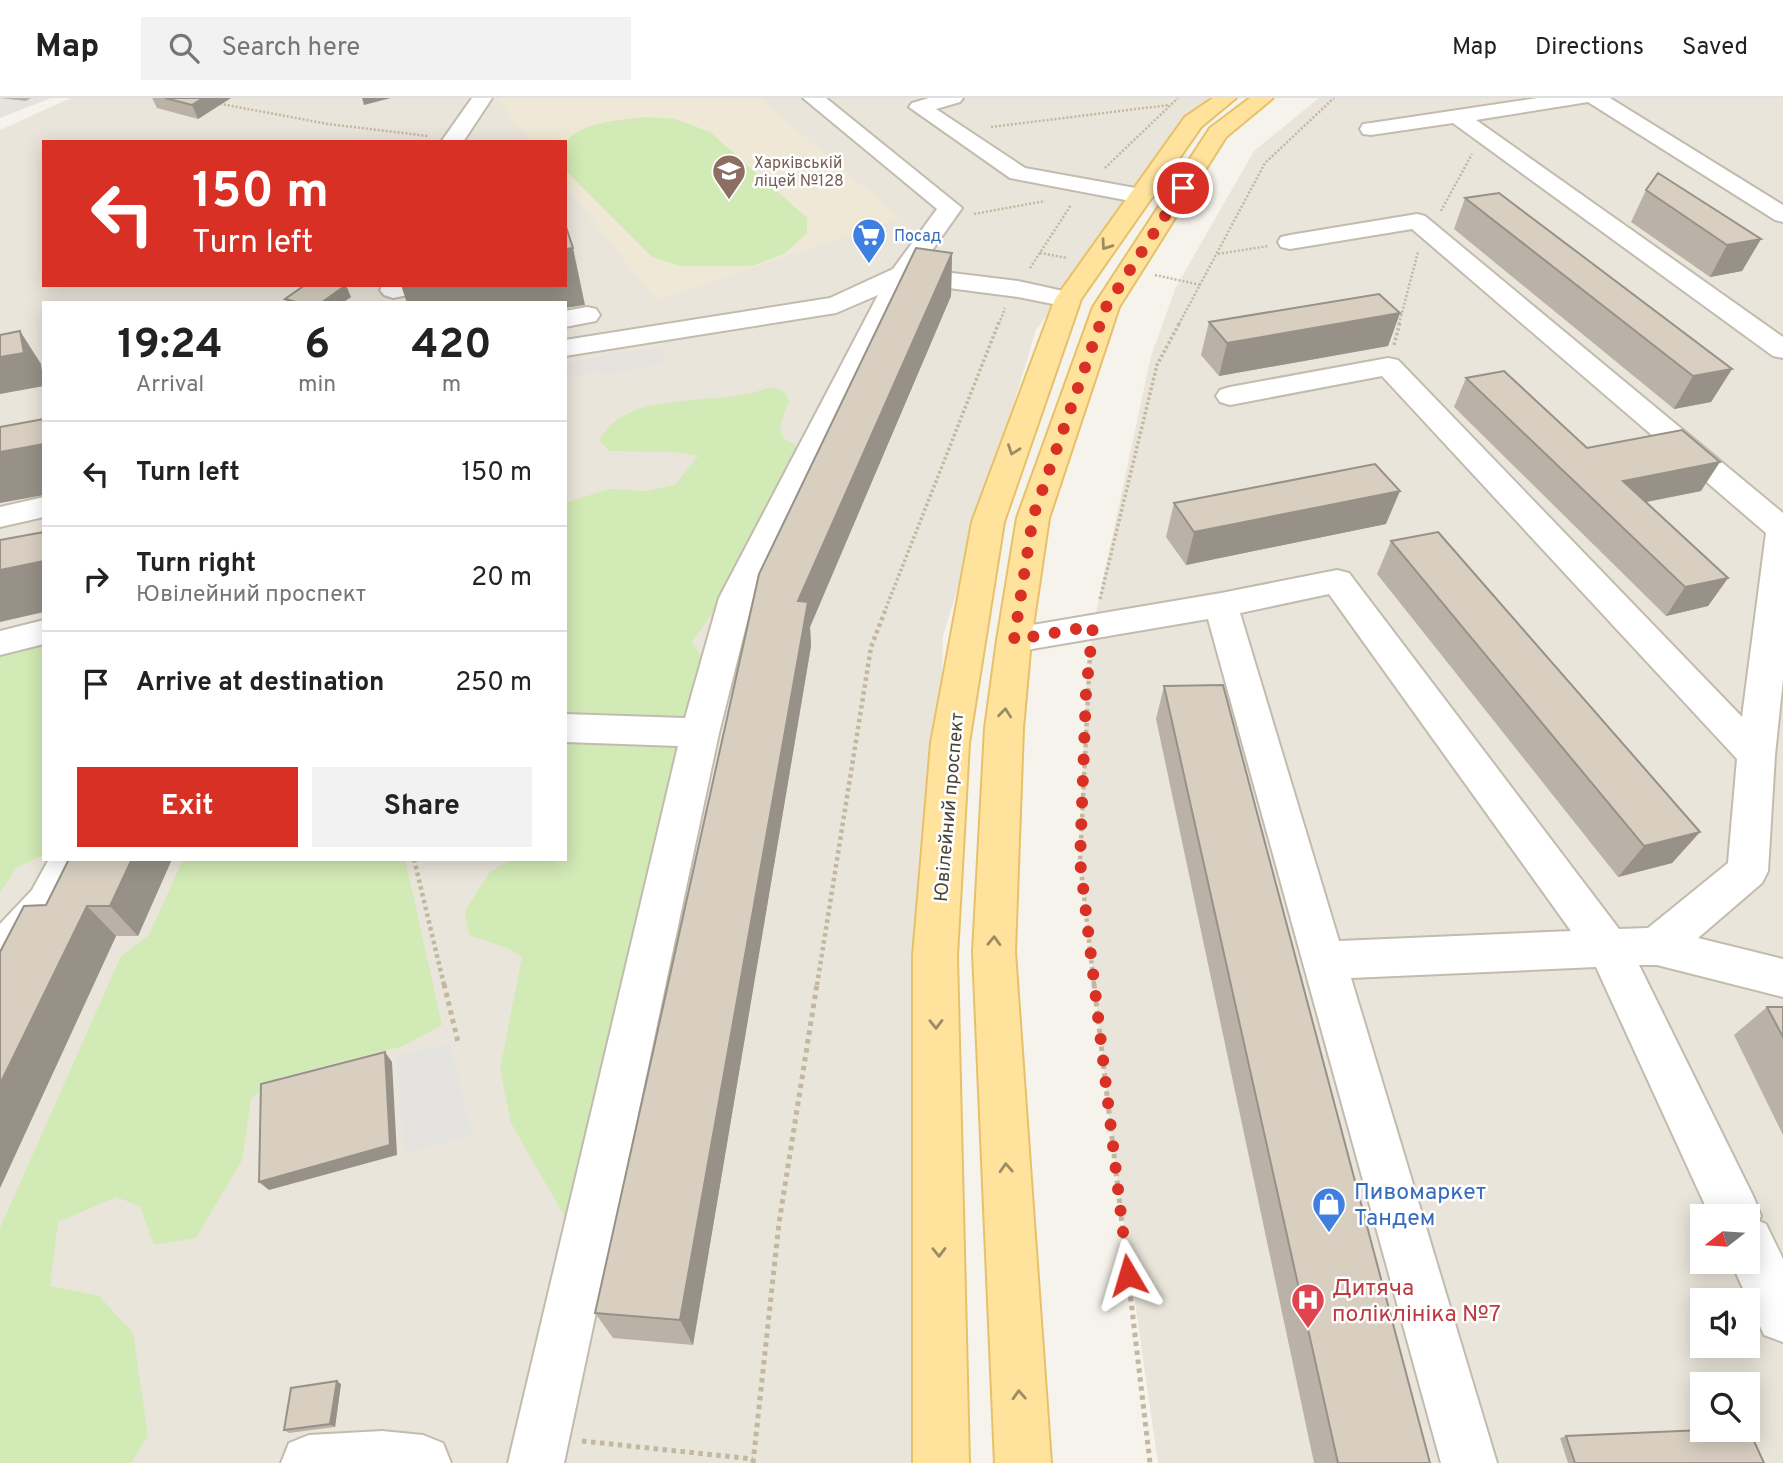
<!DOCTYPE html>
<html lang="en">
<head>
<meta charset="utf-8">
<style>
  body { margin:0; font-family:Overpass,sans-serif; background:#f2f2f2; color:#222; height:100vh; display:flex; flex-direction:column; font-size:26px; white-space:nowrap }
  * { box-sizing:border-box; margin:0 }
  p { font-size:23px; color:#767676 }
  .icon { flex:none; width:38px; height:38px; fill:none; stroke:currentColor; stroke-width:2; stroke-linecap:round; stroke-linejoin:round }
  .map { position:relative; flex:1; overflow:hidden }
  .side { position:absolute; left:42px; top:203px; width:525px; height:560px; display:flex; flex-direction:column; background:#fff; border-radius:0px; box-shadow:0 4px 18px #0003 }
  .side>* { flex:none }
  .top-card { position:absolute; left:42px; top:42px; width:525px; height:147px; border-radius:0px; box-shadow:0 4px 18px #0003; background:#d93025; color:#fff; overflow:hidden }
  .needle { width:46px; rotate:253deg }
  .buttons { position:absolute; left:1690px; top:1106px; display:grid; gap:14px }
  .buttons a { display:grid; place-items:center; width:70px; height:70px; border-radius:0px; background:#fff; box-shadow:0 4px 18px #0003; font-size:35px }
  .pin { position:absolute; display:grid; place-items:center; width:60px; height:60px; color:#fff; margin:-30px; border:4px solid #fff; border-radius:50%; box-shadow:0 2px 7px #0007 }
  .me { position:absolute; width:77px; margin:-38px; rotate:353deg; stroke-linejoin:round; filter:drop-shadow(0 0 5px #0008) }
  .turn { display:flex; align-items:center; gap:24px; height:147px; padding:0 35px; font-size:32px }
  .turn .icon { width:91px; height:91px; stroke-width:2.5 }
  .turn b { display:block; font-size:49px; line-height:60px }
  .eta { display:flex; justify-content:space-evenly; align-items:center; height:119px; text-align:center }
  .eta b { font-size:42px; font-weight:700; line-height:49px }
  .action { display:flex; gap:14px; margin-top:auto; padding:14px 35px }
  .action a { flex:1; height:80px; border-radius:0px; background:#d93025; color:#fff; font-size:28px; font-weight:700; line-height:80px; text-align:center }
  .action a+a { background:#f2f2f2; color:#222 }
  ul { padding:0; list-style:none }
  li { display:flex; align-items:center; gap:21px; height:105px; padding:0 35px; border-top:2px solid #e0e0e0 }
  li div { flex:1 }
  li b { display:block; font-size:26px }
  li em { font-style:normal }
  header { display:flex; align-items:center; gap:42px; box-sizing:border-box; height:98px; padding:0 35px; background:#fff; border-bottom:2px solid #e0e0e0 }
  header strong { font-size:33px }
  nav { display:flex; gap:38px; margin-inline-start:auto; font-size:24px }
  .search { width:490px; height:63px; background:#f2f2f2; display:flex; align-items:center; gap:18px; box-sizing:border-box; padding:0 24px; border-radius:0px; color:#767676; font-size:26px }
  .map>svg:first-child { display:block }
  .residential { fill:#eae5da; fill-rule:evenodd }
  .industrial { fill:#e6e2dd }
  .education { fill:#efe8d6 }
  .green { fill:#d2eab5 }
  .parking { fill:#e5e3e0 }
  .lines { fill:none; stroke-linecap:round; stroke-linejoin:round }
  .minor-casing { stroke:#c2bbae; stroke-width:4 }
  .major-casing { stroke:#e6c16a; stroke-width:4 }
  .path-far3 { stroke:#c4b79f; stroke-width:2.5; stroke-dasharray:2 2; stroke-linecap:butt }
  .path-far2 { stroke:#c4b79f; stroke-width:3.5; stroke-dasharray:2.5 2.5; stroke-linecap:butt }
  .path-far1 { stroke:#c4b79f; stroke-width:4.5; stroke-dasharray:3.5 3.5; stroke-linecap:butt }
  .path { stroke:#c4b79f; stroke-width:5; stroke-dasharray:4.5 4.5; stroke-linecap:butt }
  .minor { fill:#fff; fill-rule:evenodd }
  .major { fill:#ffe39c; fill-rule:evenodd }
  .wall { fill:#bab2a6 }
  .shaded-wall { fill:#979187 }
  .building { fill:#d8cfc1; stroke:#979187; stroke-width:2 }
  .oneway { stroke:#9c8c66 }
  .route { stroke:#d93025; stroke-width:12; stroke-dasharray:0 21.6 }
  .labels { text-anchor:middle; stroke-width:5; stroke-linejoin:round; paint-order:stroke }
  .far-education-label { font-size:16px; fill:#785e54; stroke:#fff; text-anchor:start }
  .far-shop-label { font-size:16px; fill:#366cbe; stroke:#fff; text-anchor:start }
  .street-label { font-size:19px; fill:#4b4439; stroke:#fff }
  .near-shop-label { font-size:23px; fill:#366cbe; stroke:#fff; text-anchor:start }
  .near-health-label { font-size:23px; fill:#be3a42; stroke:#fff; text-anchor:start }
</style>
</head>
<body>
<header>
<strong>Map</strong>
<div class="search"><svg class="icon" aria-label="search" viewBox="0 0 24 24"><circle cx="10" cy="10" r="6"/><path d="M15 15l6 6"/></svg>Search here</div>
<nav><a>Map</a><a>Directions</a><a>Saved</a></nav>
</header>
<div class="map">
<svg width="1783" height="1365" viewBox="0 0 1783 1365">
  <rect width="100%" height="100%" fill="#f6f3ec"/>
  <path class="residential" d="M71 0H1215L1191 18 1036 232 943 538 921 1365H0V32ZM44 44H565V187H44ZM44 205H565V761H44Z
    M1319 0H1783V1365H1158L1112 1043 1080 763 1086 594 1093 529 1151 258 1176 189 1254 53ZM1703 1118H1748V1164H1703ZM1703 1202H1748V1248H1703ZM1703 1286H1748V1332H1703Z"/>
  <path class="industrial" d="M0 0H51L0 20Z
    M662 249 666 265 603 277 601 273 565 281V266L603 257Z"/>
  <path class="education" d="M497 0H759L900 120 656 202 565 87V44H531Z"/>
  <path class="green" d="M645 19 675 21 710 34 807 120V135L784 156 752 168H680L652 159 565 72C565 63 563 52 567 44 575 25 627 21 645 19Z
    M770 289 784 293 789 303 780 328 783 340 797 348 725 497 692 544 705 565 692 629 565 624V405L609 391 647 393 675 387 698 358 674 354 609 353 599 342C603 337 607 329 613 325 652 293 723 309 770 289Z
    M44 544V757L17 769 0 794V554Z
    M565 638 690 640 574 1135 511 1025 500 971 522 859 510 851 469 837 465 813 489 775 511 761H565Z
    M183 761H405L442 927 403 948 281 979 251 1000 242 1062 196 1140 154 1147 140 1108 116 1099 58 1124 50 1188 99 1198 133 1235 148 1338 131 1365H0V1130L121 858 149 837Z"/>
  <path class="parking" d="M450 946 472 1037 404 1055 396 957Z"/>
  <g class="lines">
    <g class="minor-casing">
      <path id="minor" d="M472 0H492L463 44H441Z
        M803 0H826L962 110 919 171 1018 183 1077 196 1081 201 1077 206 1068 209 1018 199 910 185 753 500 719 635 564 1365H508L678 648 565 644V616L685 620 719 500 878 197 836 215 565 258V242L830 200 893 171 937 111Z
        M929 0H963L960 4 936 11 1025 70 1141 91 1149 93 1153 98 1149 103 1141 105 1010 80 909 9 912 5Z
        M1538 0H1610L1783 107V124L1775 122 1588 4 1476 22 1783 239V260L1773 258 1453 25 1371 37 1363 36 1360 31 1363 26 1371 25Z
        M1417 116 1425 118 1783 415V581L1775 657 1768 773 1762 785 1698 840 1783 861V899L1657 867H1639L1754 1100 1761 1118 1759 1123 1766 1126 1783 1161V1244L1764 1237 1731 1164H1748V1118H1710L1596 869 1351 880 1497 1365H1441L1208 521 1014 554 1002 551 997 542 1002 533 1014 530 1221 495 1337 472 1349 475 1619 831 1648 830 1728 765 1737 661 1382 278 1230 307 1220 304 1216 298 1220 292 1230 289 1388 260 1398 262 1742 619 1766 435 1412 131 1290 151 1281 149 1278 144 1281 139 1290 137ZM1329 496 1571 833 1339 843 1240 515Z
        M383 187H437L433 192 393 200 384 197 380 192Z
        M587 209 596 211 600 217 596 223 565 229V213Z
        M44 399V419L0 429V409Z
        M44 522V546L0 557V533Z
        M49 761H90C71 798 41 859 0 874V826L32 792Z
        M382 1333 423 1337 443 1345 451 1365H281L289 1345 309 1337Z"/>
    </g>
    <g class="major-casing">
      <path id="major" d="M1213 0H1236L1201 29 1081 201 1004 424 969 645 957 858 969 1365H913V858L931 645 972 424 1055 201 1185 19Z
        M1250 0H1273L1226 39 1119 209 1049 420 1031 542 1023 630 1015 854 1051 1365H995L973 854 985 630 997 542 1017 420 1093 209 1210 30Z"/>
    </g>
    <path class="path-far3" d="M216 5 328 26 428 38
      M991 29 1169 7
      M1105 70 1178 0
      M1441 113 1472 56
      M974 116 1045 103
      M1040 155 1067 160
      M1218 156 1268 148
      M1030 170 1071 107
      M1155 177 1201 187
      M999 226 1005 210
      M1179 226 1265 65 1334 0
      M1399 226 1418 154"/>
    <path class="path-far2" d="M1394 247 1400 224
      M1100 501 1157 267 1180 224
      M884 515 999 224"/>
    <path class="path-far1" d="M1090 555 1080 763 1094 887
      M414 761 444 887
      M817 887 871 549 885 513"/>
    <path class="path" d="M444 886 458 944
      M1094 886 1150 1365
      M582 1343 753 1361
      M753 1365 779 1125 817 886"/>
    <use href="#minor" class="minor"/>
    <use href="#major" class="major"/>
  </g>
  <path class="wall" d="M0 0H31L26 3Z
    M152 0H231L198 21 157 10Z
    M1646 92 1761 141 1742 173 1710 179 1631 124Z
    M1465 100 1732 271 1711 304 1674 311 1454 131Z
    M952 155 951 198 810 529 811 548 693 1247 613 1240 595 1215 759 476Z
    M351 199 342 205H287L285 201Z
    M1400 215 1388 248 1219 278 1201 257 1209 224Z
    M1466 280 1587 350 1701 393 1646 404 1728 480 1708 508 1666 518 1454 309Z
    M1174 405 1386 426 1186 467 1166 439Z
    M1391 443 1700 734 1672 765 1618 779 1377 476Z
    M1164 588 1430 1365H1314L1156 621Z
    M69 761H172L138 838H116L0 1090V854L46 807Z
    M1767 909H1783V1037L1734 937Z
    M341 1286 335 1329 289 1335 284 1332Z
    M1566 1338 1764 1365H1568L1560 1340Z"/>
  <path class="shaded-wall" d="M203 0H231L198 21 192 7Z
    M362 0H391L364 7Z
    M1761 141 1742 173 1710 179 1727 147Z
    M573 150 585 207 565 210V205H407L401 187H565V151Z
    M952 155 951 198 810 529 811 548 693 1247 680 1222 798 503Z
    M346 187 351 199 342 205H321Z
    M1400 215 1388 248 1219 278 1227 245Z
    M20 233 41 266 44 288 0 296V259Z
    M1732 271 1711 304 1674 311 1693 278Z
    M44 346V397L0 405V354Z
    M1720 364 1701 393 1606 412 1623 383Z
    M1400 393 1386 426 1186 467 1194 434Z
    M44 463V514L0 524V472Z
    M1728 480 1708 508 1666 518 1685 489Z
    M1700 734 1672 765 1618 779 1644 748Z
    M132 761H172L138 838 110 808Z
    M87 808 116 838 0 1090V986Z
    M385 954 392 964 397 1057 269 1092 259 1084Z
    M337 1283 341 1286 335 1329 330 1326Z"/>
  <path class="building" d="M165 0H203L192 7Z
    M1658 75 1761 141 1727 147 1646 92Z
    M1499 95 1732 271 1693 278 1465 100Z
    M565 126 573 150 565 151Z
    M916 150 952 155 798 503 808 504 680 1222 595 1215 759 476Z
    M305 187H346L321 205H300L285 201Z
    M1379 196 1400 215 1227 245 1209 224Z
    M20 233 24 255 0 259V237Z
    M1504 273 1587 350 1682 332 1720 364 1623 383 1728 480 1685 489 1466 280Z
    M44 321V346L0 354V329Z
    M1375 366 1400 393 1194 434 1174 405Z
    M44 434V463L0 472V442Z
    M1438 434 1700 734 1644 748 1391 443Z
    M1223 587 1430 1365H1338L1164 588Z
    M69 761H132L110 808H87L0 986V854L24 808 46 807Z
    M1767 909H1783V939Z
    M385 954 390 1047 259 1084 261 986Z
    M337 1283 330 1326 284 1332 291 1290Z
    M1748 1330 1764 1365H1575L1566 1338 1703 1332H1748Z"/>
  <defs><path id="oneway-chevron" d="M-2-3.5L2.5 0L-2 3.5" fill="none" stroke-width="1.6" stroke-linecap="round" stroke-linejoin="round" transform="scale(1.75)"/></defs>
  <g class="oneway">
    <use href="#oneway-chevron" transform="translate(1106 147) rotate(125)"/>
    <use href="#oneway-chevron" transform="translate(1013 352) rotate(110)"/>
    <use href="#oneway-chevron" transform="translate(1005 615) rotate(-84)"/>
    <use href="#oneway-chevron" transform="translate(994 843) rotate(-88)"/>
    <use href="#oneway-chevron" transform="translate(936 926) rotate(89)"/>
    <use href="#oneway-chevron" transform="translate(1006 1070) rotate(-93)"/>
    <use href="#oneway-chevron" transform="translate(939 1154) rotate(89)"/>
    <use href="#oneway-chevron" transform="translate(1019 1297) rotate(-93)"/>
  </g>
  <g class="lines">
    <path class="route" d="M1128 1177 1080 763 1086 594 1093 528 1014 542 1033 419 1106 209 1183 90"/>
  </g>
  <defs>
    <g id="school-pin" transform="scale(1.75)"><path d="M0 17L-7.5 6A9.5 9.5 0 1 1 7.5 6Z" fill="#8d6e63" stroke="#fff"/><path d="M0-5L7-2L0 1L-7-2ZM-4 1L0 2.5L4 1V4Q0 6-4 4Z" fill="#fff"/></g>
    <g id="supermarket-pin" transform="scale(1.75)"><path d="M0 17L-7.5 6A9.5 9.5 0 1 1 7.5 6Z" fill="#3f7fe0" stroke="#fff"/><path d="M-6-5.5h2.5l.6 2H6L4.5 2H-2.5L-4.4-4H-6ZM-1.5 3.2a1.3 1.3 0 1 0 .1 0ZM3 3.2a1.3 1.3 0 1 0 .1 0Z" fill="#fff"/></g>
    <g id="shop-pin" transform="scale(1.75)"><path d="M0 17L-7.5 6A9.5 9.5 0 1 1 7.5 6Z" fill="#3f7fe0" stroke="#fff"/><path d="M-5-2.5h2.3a2.7 3.5 0 0 1 5.4 0H5L5.5 6h-11ZM-1.5-2.5h3a1.5 2.3 0 0 0-3 0Z" fill="#fff"/></g>
    <g id="hospital-pin" transform="scale(1.75)"><path d="M0 17L-7.5 6A9.5 9.5 0 1 1 7.5 6Z" fill="#e0444e" stroke="#fff"/><path d="M-5-5h3v3.5h4V-5h3V5h-3V1.5h-4V5h-3Z" fill="#fff"/></g>
  </defs>
  <g fill-rule="evenodd">
    <use href="#school-pin" x="729" y="73"/>
    <use href="#supermarket-pin" x="869" y="137"/>
    <use href="#shop-pin" x="1329" y="1106"/>
    <use href="#hospital-pin" x="1308" y="1202"/>
  </g>
  <g class="labels">
    <g class="far-education-label">
      <text x="754" y="70">Харківській<tspan x="754" dy="18">ліцей №128</tspan></text>
    </g>
    <g class="far-shop-label">
      <text x="894" y="143">Посад</text>
    </g>
    <g class="street-label">
      <text transform="translate(948 709) rotate(-85)" y="7">Ювілейний проспект</text>
    </g>
    <g class="near-shop-label">
      <text x="1354" y="1101">Пивомаркет<tspan x="1354" dy="26">Тандем</tspan></text>
    </g>
    <g class="near-health-label">
      <text x="1332" y="1197">Дитяча<tspan x="1332" dy="26">поліклініка №7</tspan></text>
    </g>
  </g>
</svg>
<div class="buttons">
<a><svg class="needle" viewBox="-14 -14 28 28"><path d="M0-13l5 13h-10z" fill="#e53935"/><path d="M0 13l5-13h-10z" fill="#767676"/></svg></a>
<a><svg class="icon" aria-label="sound" viewBox="0 0 24 24"><path d="M4 9h4l5-4v14l-5-4H4zM17 9q2 3 0 6"/></svg></a>
<a><svg class="icon" aria-label="search" viewBox="0 0 24 24"><circle cx="10" cy="10" r="6"/><path d="M15 15l6 6"/></svg></a>
</div>
<div class="pin" style="left:1183px;top:90px;background:#d93025"><svg class="icon" aria-label="arrive" viewBox="0 0 24 24"><path d="M6 21V4h12l-3 4 3 4H6"/></svg></div>
<svg class="me" style="left:1128px;top:1177px" viewBox="-20 -20 40 40"><path d="M0-17L14 15 0 8-14 15z" fill="#d93025" stroke="#fff" stroke-width="4"/></svg>
<div class="top-card">
<div class="turn"><svg class="icon" aria-label="left" viewBox="0 0 24 24"><path d="M17 20v-9H6M10 6l-5 5 5 5"/></svg><div><b>150 m</b>Turn left</div></div>
</div>
<section class="side">
<div class="eta">
<div><b>19:24</b><p>Arrival</p></div>
<div><b>6</b><p>min</p></div>
<div><b>420</b><p>m</p></div>
</div>
<ul>
<li><svg class="icon" aria-label="left" viewBox="0 0 24 24"><path d="M17 20v-9H6M10 6l-5 5 5 5"/></svg><div><b>Turn left</b></div><em>150 m</em></li>
<li><svg class="icon" aria-label="right" viewBox="0 0 24 24"><path d="M7 20v-9h11M14 6l5 5-5 5"/></svg><div><b>Turn right</b><p>Ювілейний проспект</p></div><em>20 m</em></li>
<li><svg class="icon" aria-label="arrive" viewBox="0 0 24 24"><path d="M6 21V4h12l-3 4 3 4H6"/></svg><div><b>Arrive at destination</b></div><em>250 m</em></li>
</ul>
<div class="action"><a>Exit</a><a>Share</a></div>
</section>
</div>
</body>
</html>
